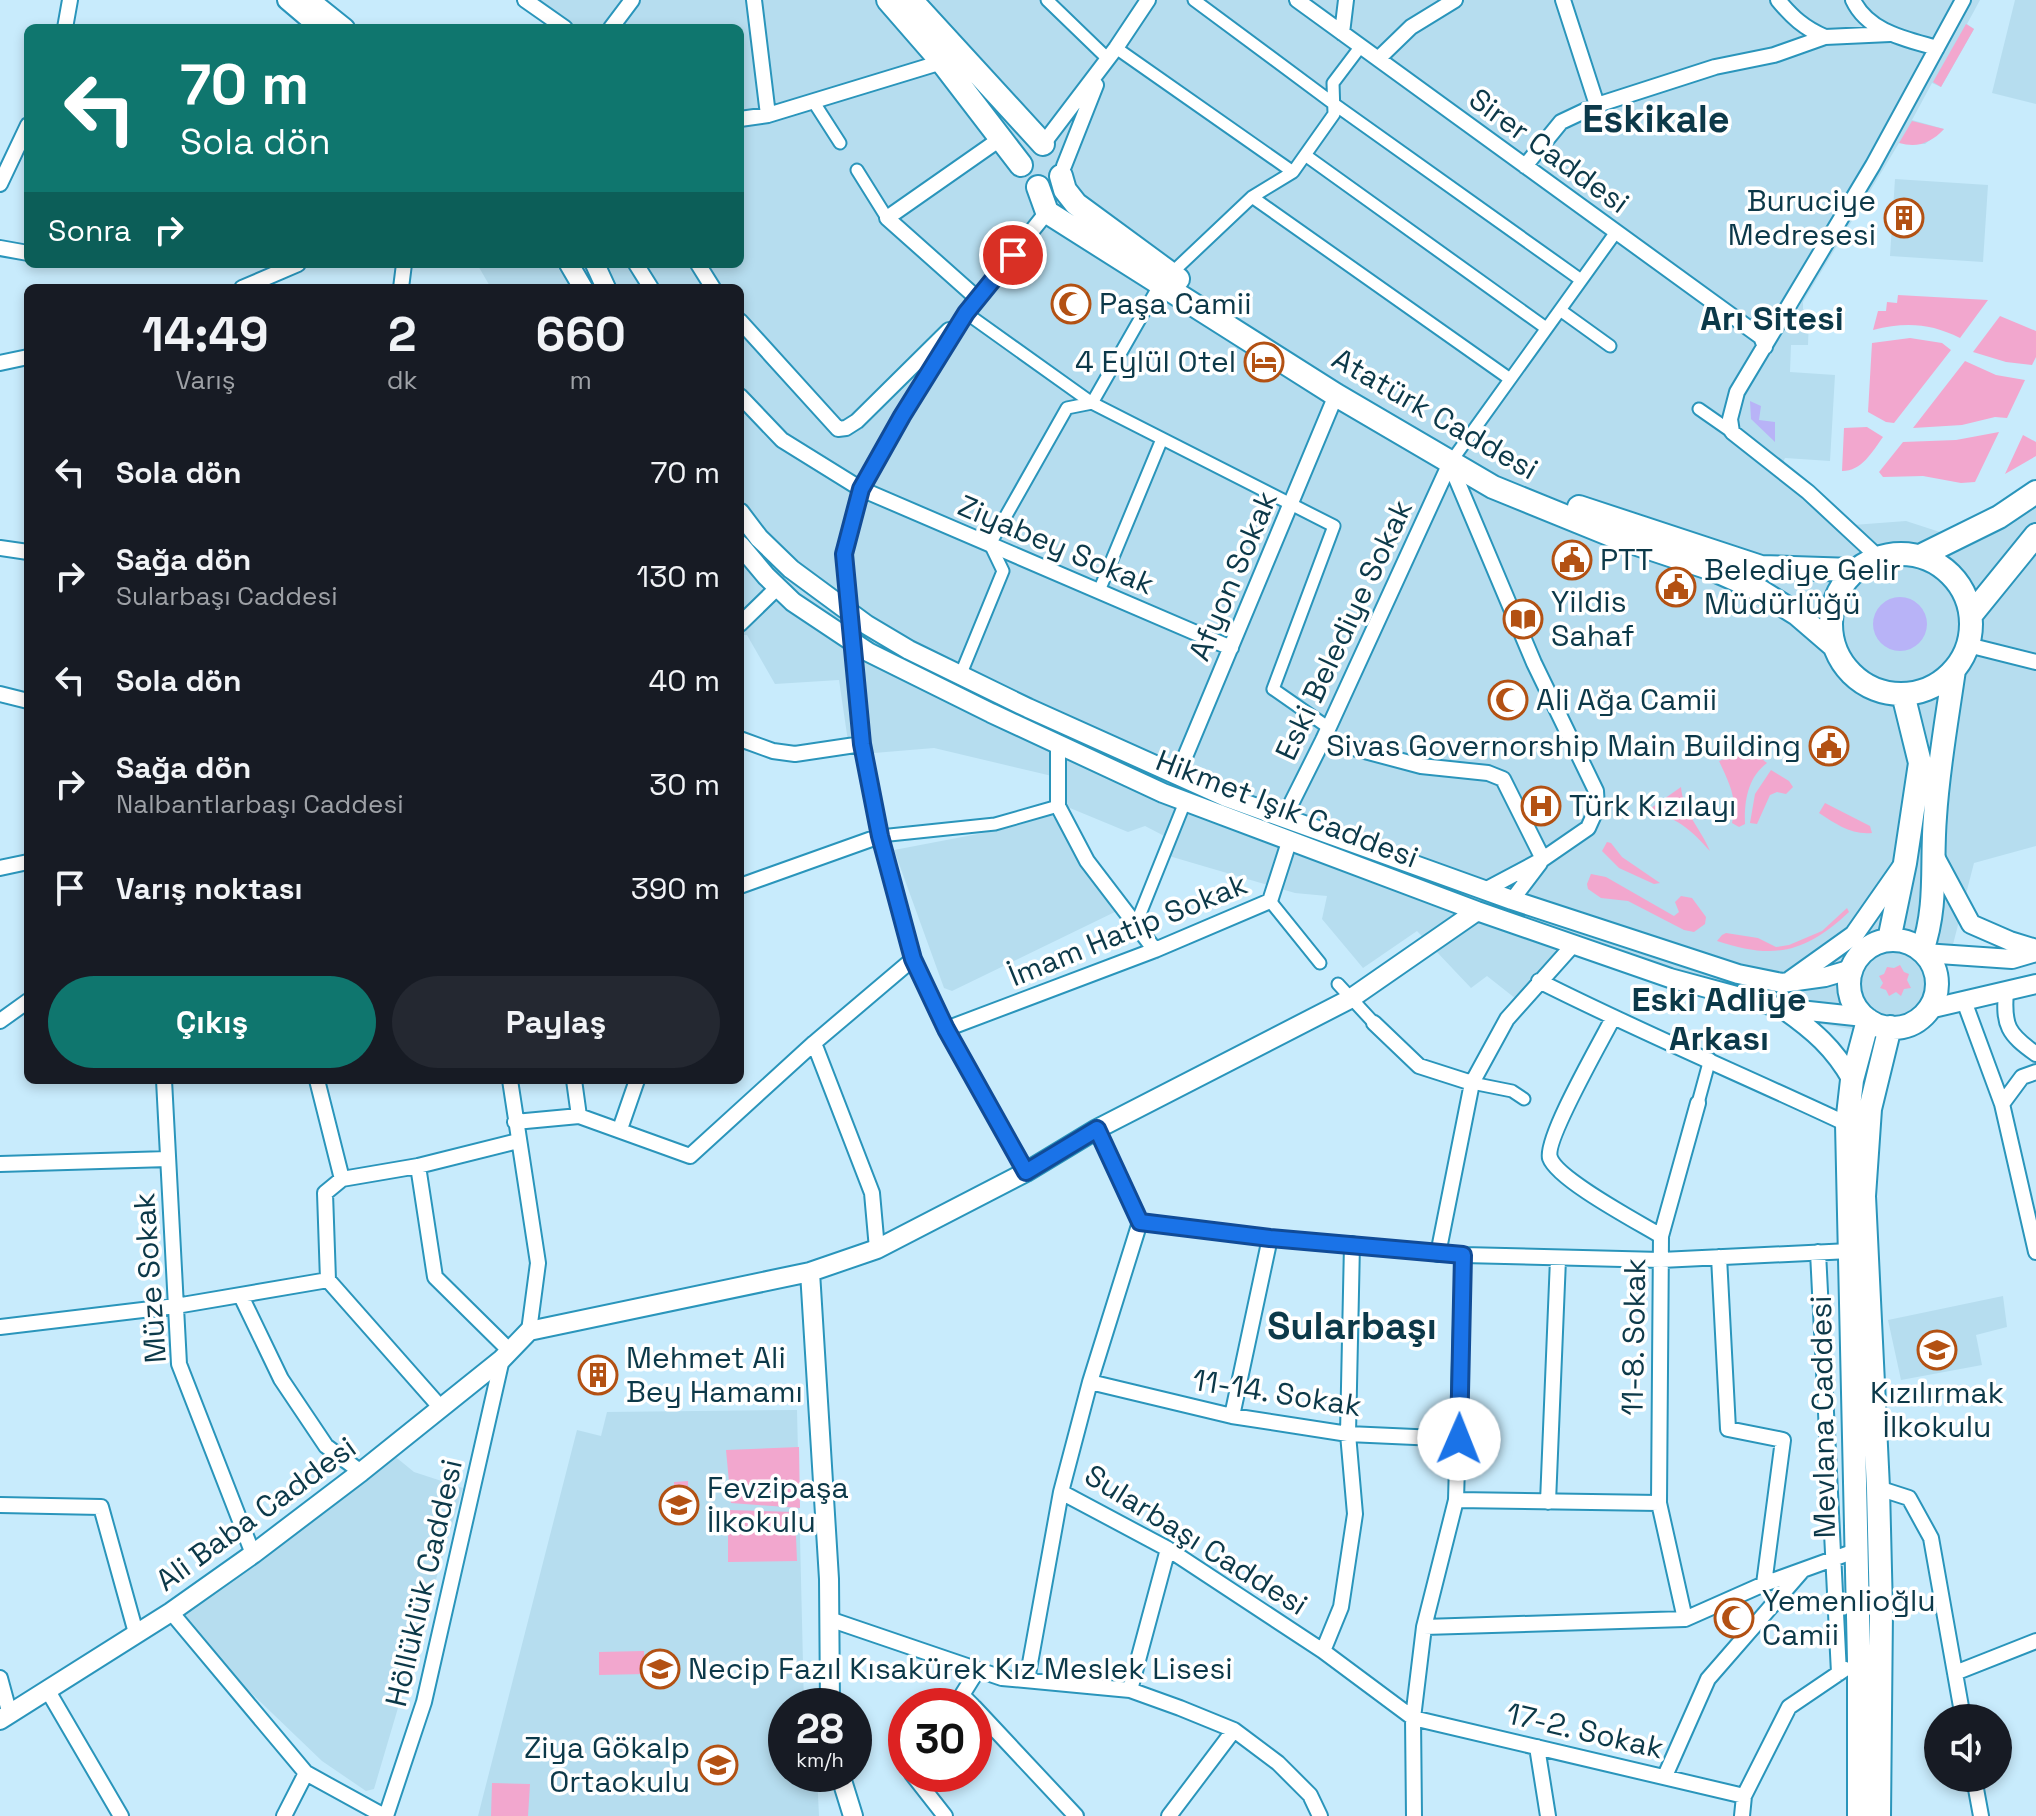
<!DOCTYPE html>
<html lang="tr">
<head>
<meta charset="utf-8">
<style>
  body { margin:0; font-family:"Space Grotesk",sans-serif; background:#242831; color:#f1f3f6; height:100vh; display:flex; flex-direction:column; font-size:30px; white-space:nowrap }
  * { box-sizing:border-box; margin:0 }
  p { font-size:26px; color:#9ea1a6 }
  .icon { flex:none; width:44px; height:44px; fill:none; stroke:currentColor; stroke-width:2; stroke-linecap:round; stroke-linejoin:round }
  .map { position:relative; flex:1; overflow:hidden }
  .sheet { position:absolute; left:24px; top:284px; width:720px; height:800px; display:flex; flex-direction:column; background:#171b24; border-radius:12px; box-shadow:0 4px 12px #0003 }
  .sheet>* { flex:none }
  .banner { position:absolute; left:24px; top:24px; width:720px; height:244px; border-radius:12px; box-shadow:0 4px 12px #0003; background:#0f766e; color:#fff; overflow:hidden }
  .tools { position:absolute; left:1924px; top:1704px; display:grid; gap:16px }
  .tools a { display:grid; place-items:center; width:88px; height:88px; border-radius:50%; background:#171b24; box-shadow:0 4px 12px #0003; font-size:40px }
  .speed { position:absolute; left:768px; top:1688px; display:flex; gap:16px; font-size:40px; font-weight:700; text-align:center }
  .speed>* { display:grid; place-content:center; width:104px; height:104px; border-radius:50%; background:#171b24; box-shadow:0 4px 12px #0003; line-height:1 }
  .speed small { font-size:20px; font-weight:400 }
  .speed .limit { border:12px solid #d22; background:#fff; color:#111 }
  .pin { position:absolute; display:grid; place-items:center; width:68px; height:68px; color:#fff; margin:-34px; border:4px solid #fff; border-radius:50%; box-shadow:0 2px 8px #0007 }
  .me { position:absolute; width:88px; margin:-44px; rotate:1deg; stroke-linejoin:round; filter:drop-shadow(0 0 6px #0008) }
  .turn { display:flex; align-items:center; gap:28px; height:168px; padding:0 24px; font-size:36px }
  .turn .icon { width:104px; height:104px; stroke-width:2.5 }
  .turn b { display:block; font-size:56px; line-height:68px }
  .then { display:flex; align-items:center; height:76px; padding:0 24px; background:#0003; gap:16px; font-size:30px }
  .eta { display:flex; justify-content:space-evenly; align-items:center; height:136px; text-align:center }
  .eta b { font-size:48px; font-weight:700; line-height:56px }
  .action { display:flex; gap:16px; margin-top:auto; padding:16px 24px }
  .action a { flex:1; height:92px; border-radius:48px; background:#0f766e; color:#fff; font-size:32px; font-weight:700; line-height:92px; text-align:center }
  .action a+a { background:#242831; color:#f1f3f6 }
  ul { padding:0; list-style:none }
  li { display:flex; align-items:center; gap:24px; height:104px; padding:0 24px }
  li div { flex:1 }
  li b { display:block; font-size:30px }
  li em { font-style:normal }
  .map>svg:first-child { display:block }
  .built { fill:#b6ddef }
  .green { fill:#f2a7ce }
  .water { fill:#b8b3f7 }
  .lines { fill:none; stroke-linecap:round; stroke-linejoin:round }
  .pedestrian-casing { stroke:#2a95bb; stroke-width:15 }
  .minor-casing { stroke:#2a95bb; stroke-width:18 }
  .tertiary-casing { stroke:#2a95bb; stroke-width:22 }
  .primary-casing { stroke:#2a95bb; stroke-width:26 }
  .pedestrian { stroke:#fff; stroke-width:11 }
  .minor { stroke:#fff; stroke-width:14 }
  .tertiary { stroke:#fff; stroke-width:18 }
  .primary { stroke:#fff; stroke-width:22 }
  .route-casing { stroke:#114b97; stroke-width:20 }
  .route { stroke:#1a73e8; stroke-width:14 }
  .labels { text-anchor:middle; stroke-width:7; stroke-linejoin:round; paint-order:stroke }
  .street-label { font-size:30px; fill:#0c3949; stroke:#fff }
  .poi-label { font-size:30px; fill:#0c3949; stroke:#fff; text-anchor:start }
  .quarter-label { font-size:34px; font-weight:bold; fill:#0c3949; stroke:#fff }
  .district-label { font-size:38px; font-weight:bold; fill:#0c3949; stroke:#fff }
</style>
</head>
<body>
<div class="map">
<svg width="2036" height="1816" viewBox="0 0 2036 1816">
  <rect width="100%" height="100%" fill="#c8ebfc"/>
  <path class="built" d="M516 0H1980L1967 24 1974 29 1941 87 1932 83 1912 120 1944 129 1925 144 1899 143 1803 302V309L1809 318 1808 345H1791L1790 372 1835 375 1830 461 1785 458 1781 467 1853 525 1906 521 1946 534 2036 489V846L1974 863 1934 1018 1898 1037 1773 1016 1572 955 1525 1006 1487 976 1471 988 1417 931 1363 968 1322 919 1327 896 1295 893 1169 856 1174 841 1145 826 1128 832 1053 801 1052 776 934 748 850 755 839 680 775 684 747 635H740V288H491L477 264H740V28H555Z
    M2015 0H2036V104L1992 93Z
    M1895 179 1988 185 1983 262 1890 256Z
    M1052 815 1088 871 1121 909 952 991 944 988 894 850 1004 829Z
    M2003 1296 2007 1327 1976 1335 1982 1365 1901 1380 1888 1320Z
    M797 1410 804 1706H786V1774H817L819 1816H478L577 1430 601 1436 607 1412Z
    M392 1454 414 1472 463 1488 374 1789 366 1791 322 1761 246 1688 183 1616Z"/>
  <path class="green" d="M1966 24 1974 29 1941 87 1933 82Z
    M1912 121 1944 129C1931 143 1918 148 1899 143Z
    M1898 295 1988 300 1960 338C1930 323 1905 322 1873 330L1878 311H1886L1887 302 1897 303Z
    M2000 316 2036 331V357L2032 365 2006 362 1973 352Z
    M1910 338 1942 343 1951 350 1894 423 1886 422 1868 412 1872 343Z
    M1965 361 1996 375 2025 380 2007 418 1995 417 1962 425 1913 428Z
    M1867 427 1883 437C1872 452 1862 471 1842 471L1844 428Z
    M1999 432 1975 482 1961 483 1923 476 1883 477 1879 472 1903 442 1956 440Z
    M2023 435 2036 442V456L2005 474Z
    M1745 752 1754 753 1767 763C1748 777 1744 801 1745 824L1739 827 1732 823C1738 798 1729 783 1719 761Z
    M1771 770 1789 781 1793 787 1786 794 1777 792 1770 795 1757 824 1750 823 1755 794Z
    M1681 787C1683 812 1701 829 1710 851 1692 831 1673 812 1644 813Z
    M1825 803 1870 826 1872 833C1851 835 1836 824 1819 813Z
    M1607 842 1611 843 1622 857 1660 883 1654 884 1619 868 1602 851Z
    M1591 874 1606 877 1674 916 1679 912 1675 902 1681 896 1692 898 1706 917 1705 924 1694 932 1684 930 1628 901 1601 898 1588 889 1587 884Z
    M1847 908 1849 912C1805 953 1774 960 1717 941L1722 935 1726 933 1758 938 1776 947 1789 945 1822 931Z
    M1900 965 1904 972 1909 974 1907 980 1911 988 1904 989 1901 996 1896 992 1889 996 1886 990 1880 988 1883 983 1879 976 1884 974 1887 967 1894 968Z
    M799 1447 800 1508 731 1503 726 1450Z
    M688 1481 689 1519H675L674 1482Z
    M728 1510 795 1512 797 1561 728 1562Z
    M644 1651 645 1674 599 1675V1652Z
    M492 1783 530 1784 528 1816H491Z"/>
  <path class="water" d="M1750 401 1761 406 1759 420 1775 422V442L1751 419Z
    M1873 624a27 27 0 1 1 54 0a27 27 0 1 1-54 0Z"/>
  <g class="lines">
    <g class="pedestrian-casing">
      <path id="pedestrian" d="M1047 0 1108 59
        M1194 0 1334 104 1581 280
        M1116 48 1293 172 1305 155 1546 328
        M813 101 840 143
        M1305 155 1334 114 1333 83 1361 46
        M857 170 887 218
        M1252 197 1510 379
        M1560 310 1610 346
        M966 313 1092 403 1334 526 1273 689 1329 728
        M1699 409 1732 432
        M1450 463 1616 232
        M1099 591 1162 439
        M960 676 1003 571 990 544 1067 408 1092 403 1160 284 1252 197 1293 172
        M880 836 995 824 1058 806
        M1270 901 1320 963
        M1136 924 1185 802
        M1338 984 1374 1023
        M1472 1083 1512 1091 1524 1099
        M1698 1103 1710 1059"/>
    </g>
    <g class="minor-casing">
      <path id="minor" d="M525 0 565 28
        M754 0 768 115
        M1297 0 1761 337 1765 347
        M1563 0 1597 105
        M1778 0C1792 17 1804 28 1825 37
        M1853 0C1868 32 1906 39 1937 48
        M65 28 70 0
        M611 28 632 0
        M1342 33 1346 0
        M1378 59 1411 27 1455 0
        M740 119 768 115 942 62
        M1043 144 1116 48 1148 0
        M1064 166 1096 85
        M1525 166 1561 122 1597 105 1715 67 1774 55 1825 37 1890 34
        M0 184 28 125
        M0 248 28 253
        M636 264 651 288
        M698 264 713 288
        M242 288 298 264
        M401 288 404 264
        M978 299 887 218 1000 139
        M740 321 838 429 846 428 857 421 949 330
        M0 363 28 357
        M740 396 782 440 861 489 1231 648
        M1450 464 1534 663 1596 791 1597 808 1588 828 1543 859 1485 890
        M0 548 28 552
        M1878 557 1808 492 1732 432 1730 419 1737 392 1873 165 1963 0
        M740 624 777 588
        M1968 645 2036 662
        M0 694 28 701
        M740 739 773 751 795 754 862 744
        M1323 740 1421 766 1488 773 1503 779 1543 859
        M1058 744V806L1087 861 1155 950
        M1177 776 1336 395
        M1284 818 1323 740 1450 463
        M0 868 28 862
        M740 886 880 836
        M1512 900 1540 863
        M1539 981C1640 1032 1745 1076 1847 1124
        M2006 991C2003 1026 2008 1034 2036 1054
        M1964 1001 2002 1104 2036 1252
        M1613 1018C1602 1040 1544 1140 1550 1158 1558 1180 1638 1222 1661 1236
        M0 1021 28 1001
        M1374 1023 1419 1066 1472 1083
        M946 1029 1155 950 1270 901 1289 842
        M814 1043 872 1193 877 1249
        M164 1080 179 1364 253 1554
        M317 1080 342 1179 325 1193 328 1280 441 1408
        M510 1080 538 1263 529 1331
        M574 1080 579 1116
        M2002 1104 2022 1077 2036 1072
        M515 1122 579 1116 690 1156 814 1043 913 959
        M620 1129 637 1080
        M1097 1129 1140 1222 1090 1382 1061 1492 1168 1549 1323 1651 1413 1718 1414 1816
        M0 1164 168 1159
        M418 1166 435 1277 509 1350
        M1026 1172 946 1029 913 959 880 836 862 744 844 554 861 489 902 416 966 313 1047 212
        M342 1179 418 1166 518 1141
        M1140 1222 1270 1238 1463 1255 1661 1260 1850 1251
        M1818 1252 1839 1673
        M1438 1254 1472 1083 1507 1019 1574 944
        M1719 1257 1728 1429 1783 1440 1764 1584
        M241 1296 281 1379 326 1446 361 1472
        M0 1327 176 1306 328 1280
        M1090 1382 1232 1416 1348 1434 1459 1439
        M1232 1416 1270 1238
        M1878 1488 1909 1498 1931 1538 1963 1718
        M1456 1500 1659 1503
        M1548 1502 1558 1259
        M0 1505 101 1507 136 1633
        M171 1612 306 1773 384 1816
        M829 1619 1002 1678 1130 1690 1180 1708 1234 1730 1278 1763 1310 1795 1320 1816
        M1685 1619 1659 1503 1661 1236 1698 1103
        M1424 1627 1456 1500 1463 1255
        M1323 1651 1341 1607 1355 1514 1348 1434 1352 1244
        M1955 1673 2036 1641
        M0 1678 10 1715
        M1027 1680 1061 1492
        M1130 1690 1168 1549
        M48 1691 121 1816
        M973 1706 962 1695 977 1671
        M974 1707 1076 1816
        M1537 1747 1548 1816
        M906 1761V1766
        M912 1774 945 1816
        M1665 1776 1708 1679 1802 1571
        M1974 1778 1981 1816
        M1744 1796 1413 1718 1424 1627 1685 1619 1764 1584 1855 1551
        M284 1816 306 1773
        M386 1816 424 1702 502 1359
        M1169 1816 1234 1730
        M1742 1816 1744 1796 1789 1707 1845 1669"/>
    </g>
    <g class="tertiary-casing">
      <path id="tertiary" d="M287 0 320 28
        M310 0 345 28
        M569 264 583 288
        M595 264 606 288
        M740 513 759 538 791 569 867 625 909 650 1028 708 1226 797 1512 900 1738 974 1782 983 1825 977 1852 969
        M740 545 766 576 793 602 868 652 991 713 1163 793 1477 911 1670 978 1781 1008 1864 1017
        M1935 857 1971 924 2010 941 2036 949
        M1924 953 2012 959 2036 952
        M1791 980 1854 935 1903 865
        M1783 1009C1813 1030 1834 1048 1852 1080
        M1929 1009 2036 984
        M810 1272 829 1579 830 1706
        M0 1720 171 1612 253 1554 361 1472 502 1359 529 1331 810 1272 877 1249 1026 1172 1097 1129 1350 999 1477 911
        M840 1774 853 1816"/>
    </g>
    <g class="primary-casing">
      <path id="primary" d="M888 0 942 62 1021 165
        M911 0 1043 144
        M1061 176 1065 190 1076 204 1178 279
        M1038 187 1047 212 1336 395 1493 487 1616 537 1712 569 1757 589 1797 614 1833 645
        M1579 507 1761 567 1853 570
        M1831 624a70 70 0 1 1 140 0a70 70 0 1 1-140 0Z
        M1920 556 1999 517 2036 492
        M1971 615 2036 535
        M1889 940 1905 863 1920 763 1903 694
        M1849 984a44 44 0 1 1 88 0a44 44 0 1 1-88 0Z
        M1922 951C1938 905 1931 865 1935 817 1938 768 1947 719 1954 670
        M1859 1816V1661L1847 1124 1852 1080 1868 1020
        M1879 1816 1881 1611 1878 1488 1864 1196 1870 1109 1890 1027"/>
    </g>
    <use href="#pedestrian" class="pedestrian"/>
    <use href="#minor" class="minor"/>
    <use href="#tertiary" class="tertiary"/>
    <use href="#primary" class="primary"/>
  </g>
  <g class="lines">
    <g class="route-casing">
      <path id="route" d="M1013 255 966 313 902 416 861 489 844 554 862 744 880 836 913 959 946 1029 1026 1172 1097 1129 1140 1222 1270 1238 1463 1255 1459 1439"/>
    </g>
    <use href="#route" class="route"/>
  </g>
  <defs>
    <g id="building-ring" transform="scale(2)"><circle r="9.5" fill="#fff" stroke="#b35113" stroke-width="1.5"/><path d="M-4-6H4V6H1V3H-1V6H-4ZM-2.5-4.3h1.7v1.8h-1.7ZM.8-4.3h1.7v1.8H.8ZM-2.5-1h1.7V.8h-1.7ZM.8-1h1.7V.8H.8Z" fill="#b35113"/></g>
    <g id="mosque-ring" transform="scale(2)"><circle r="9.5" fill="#fff" stroke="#b35113" stroke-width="1.5"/><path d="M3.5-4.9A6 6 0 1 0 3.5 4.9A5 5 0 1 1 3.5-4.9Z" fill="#b35113"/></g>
    <g id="hotel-ring" transform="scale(2)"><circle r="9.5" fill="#fff" stroke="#b35113" stroke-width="1.5"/><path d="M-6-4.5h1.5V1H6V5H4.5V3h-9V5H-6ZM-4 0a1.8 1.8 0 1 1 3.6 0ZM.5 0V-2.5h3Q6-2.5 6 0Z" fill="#b35113"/></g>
    <g id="civic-ring" transform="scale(2)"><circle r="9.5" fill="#fff" stroke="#b35113" stroke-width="1.5"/><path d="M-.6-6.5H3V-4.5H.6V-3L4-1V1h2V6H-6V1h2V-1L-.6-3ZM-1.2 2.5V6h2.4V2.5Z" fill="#b35113"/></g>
    <g id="library-ring" transform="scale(2)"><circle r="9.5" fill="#fff" stroke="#b35113" stroke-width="1.5"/><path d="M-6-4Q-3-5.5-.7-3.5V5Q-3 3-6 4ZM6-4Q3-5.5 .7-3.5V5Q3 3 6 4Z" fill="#b35113"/></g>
    <g id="hospital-ring" transform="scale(2)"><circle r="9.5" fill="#fff" stroke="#b35113" stroke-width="1.5"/><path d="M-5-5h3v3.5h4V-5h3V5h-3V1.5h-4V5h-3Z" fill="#b35113"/></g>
    <g id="school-ring" transform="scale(2)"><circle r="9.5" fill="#fff" stroke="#b35113" stroke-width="1.5"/><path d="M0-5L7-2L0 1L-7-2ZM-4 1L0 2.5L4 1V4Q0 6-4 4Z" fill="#b35113"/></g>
  </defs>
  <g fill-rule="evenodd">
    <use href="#building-ring" x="1904" y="218"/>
    <use href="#mosque-ring" x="1071" y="304"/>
    <use href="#hotel-ring" x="1264" y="362"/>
    <use href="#civic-ring" x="1572" y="560"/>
    <use href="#civic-ring" x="1676" y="587"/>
    <use href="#library-ring" x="1523" y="619"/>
    <use href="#mosque-ring" x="1508" y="700"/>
    <use href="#civic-ring" x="1829" y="746"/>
    <use href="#hospital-ring" x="1541" y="806"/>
    <use href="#school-ring" x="1937" y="1350"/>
    <use href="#building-ring" x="598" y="1375"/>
    <use href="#school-ring" x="679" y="1505"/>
    <use href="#mosque-ring" x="1734" y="1618"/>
    <use href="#school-ring" x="660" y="1669"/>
    <use href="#school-ring" x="718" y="1765"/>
  </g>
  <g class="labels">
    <g class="street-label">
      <text transform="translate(1549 151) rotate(36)" y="10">Sirer Caddesi</text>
      <text transform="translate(1435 414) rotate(30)" y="10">Atatürk Caddesi</text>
      <text transform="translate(1056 545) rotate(23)" y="10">Ziyabey Sokak</text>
      <text transform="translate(1233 576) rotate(-67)" y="10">Afyon Sokak</text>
      <text transform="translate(1344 630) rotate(-65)" y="10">Eski Belediye Sokak</text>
      <text transform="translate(1287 809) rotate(21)" y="10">Hikmet Işık Caddesi</text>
      <text transform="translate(1128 930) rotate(-22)" y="10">İmam Hatip Sokak</text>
      <text transform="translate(150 1278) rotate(-94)" y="10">Müze Sokak</text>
      <text transform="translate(1634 1337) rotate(-89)" y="10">11-8. Sokak</text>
      <text transform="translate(1277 1393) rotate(9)" y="10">11-14. Sokak</text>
      <text transform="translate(1823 1417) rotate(-91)" y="10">Mevlana Caddesi</text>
      <text transform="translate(256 1514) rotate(-36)" y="10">Ali Baba Caddesi</text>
      <text transform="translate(1196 1540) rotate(32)" y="10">Sularbaşı Caddesi</text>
      <text transform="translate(424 1583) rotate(-77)" y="10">Höllüklük Caddesi</text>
      <text transform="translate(1585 1731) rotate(13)" y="10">17-2. Sokak</text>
    </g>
    <g class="poi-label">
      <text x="1876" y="211" text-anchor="end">Buruciye<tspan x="1876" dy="34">Medresesi</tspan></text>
      <text x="1099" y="314">Paşa Camii</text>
      <text x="1236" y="372" text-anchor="end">4 Eylül Otel</text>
      <text x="1600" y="570">PTT</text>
      <text x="1704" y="580">Belediye Gelir<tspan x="1704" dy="34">Müdürlüğü</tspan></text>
      <text x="1551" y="612">Yildis<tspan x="1551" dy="34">Sahaf</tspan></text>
      <text x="1536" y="710">Ali Ağa Camii</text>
      <text x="1801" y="756" text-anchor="end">Sivas Governorship Main Building</text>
      <text x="1569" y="816">Türk Kızılayı</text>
      <text x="626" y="1368">Mehmet Ali<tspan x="626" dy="34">Bey Hamamı</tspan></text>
      <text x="1937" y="1403" text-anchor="middle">Kızılırmak<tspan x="1937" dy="34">İlkokulu</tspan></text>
      <text x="707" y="1498">Fevzipaşa<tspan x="707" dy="34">İlkokulu</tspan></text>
      <text x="1762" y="1611">Yemenlioğlu<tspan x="1762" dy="34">Camii</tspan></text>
      <text x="688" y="1679">Necip Fazıl Kısakürek Kız Meslek Lisesi</text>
      <text x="690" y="1758" text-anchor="end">Ziya Gökalp<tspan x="690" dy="34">Ortaokulu</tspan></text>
    </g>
    <g class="quarter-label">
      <text x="1772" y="330">Arı Sitesi</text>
      <text x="1719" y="1011">Eski Adliye<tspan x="1719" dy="39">Arkası</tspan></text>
    </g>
    <g class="district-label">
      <text x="1656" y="132">Eskikale</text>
      <text x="1352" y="1339">Sularbaşı</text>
    </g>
  </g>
</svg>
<div class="tools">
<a><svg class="icon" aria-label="sound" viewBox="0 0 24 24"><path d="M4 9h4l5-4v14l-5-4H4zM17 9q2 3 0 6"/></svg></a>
</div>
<div class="speed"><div>28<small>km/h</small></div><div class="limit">30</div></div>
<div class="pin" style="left:1013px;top:255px;background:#d93025"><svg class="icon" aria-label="arrive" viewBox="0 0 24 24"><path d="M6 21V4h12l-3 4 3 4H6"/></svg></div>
<svg class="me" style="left:1459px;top:1439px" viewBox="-20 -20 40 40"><circle r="19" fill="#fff"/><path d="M0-13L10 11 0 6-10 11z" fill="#1a73e8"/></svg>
<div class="banner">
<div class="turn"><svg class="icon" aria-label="left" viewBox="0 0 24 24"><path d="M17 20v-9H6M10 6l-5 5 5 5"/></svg><div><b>70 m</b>Sola dön</div></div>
<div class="then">Sonra<svg class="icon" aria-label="right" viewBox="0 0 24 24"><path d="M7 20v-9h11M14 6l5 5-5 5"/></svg></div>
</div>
<section class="sheet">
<div class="eta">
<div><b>14:49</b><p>Varış</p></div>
<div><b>2</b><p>dk</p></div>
<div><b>660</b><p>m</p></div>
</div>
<ul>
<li><svg class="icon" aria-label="left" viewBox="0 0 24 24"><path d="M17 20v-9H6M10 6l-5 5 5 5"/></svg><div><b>Sola dön</b></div><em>70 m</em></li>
<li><svg class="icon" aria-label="right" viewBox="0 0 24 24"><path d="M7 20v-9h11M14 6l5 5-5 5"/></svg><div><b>Sağa dön</b><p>Sularbaşı Caddesi</p></div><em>130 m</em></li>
<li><svg class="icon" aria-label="left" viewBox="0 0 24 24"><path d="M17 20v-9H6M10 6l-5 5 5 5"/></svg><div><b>Sola dön</b></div><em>40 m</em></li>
<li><svg class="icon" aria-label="right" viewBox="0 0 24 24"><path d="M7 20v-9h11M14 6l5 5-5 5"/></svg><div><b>Sağa dön</b><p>Nalbantlarbaşı Caddesi</p></div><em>30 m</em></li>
<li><svg class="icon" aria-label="arrive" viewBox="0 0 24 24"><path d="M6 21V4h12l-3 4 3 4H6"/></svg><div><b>Varış noktası</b></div><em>390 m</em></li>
</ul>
<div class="action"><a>Çıkış</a><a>Paylaş</a></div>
</section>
</div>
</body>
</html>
